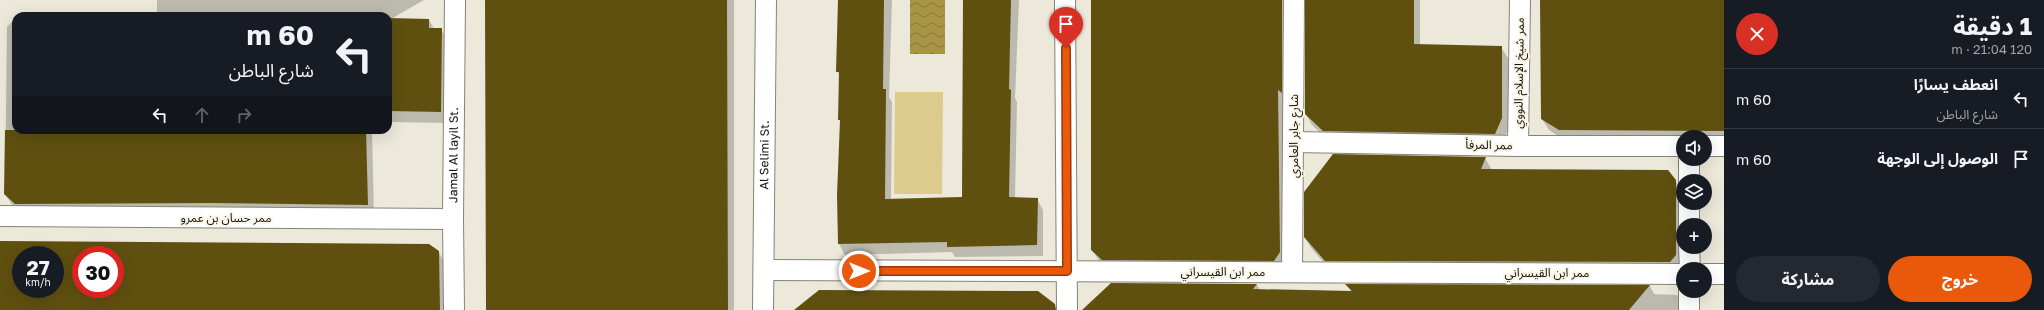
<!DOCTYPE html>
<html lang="ar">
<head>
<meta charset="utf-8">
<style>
  body { margin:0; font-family:"Golos Text","Noto Sans Arabic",sans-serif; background:#242831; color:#f1f3f6; direction:rtl; height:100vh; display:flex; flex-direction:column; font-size:15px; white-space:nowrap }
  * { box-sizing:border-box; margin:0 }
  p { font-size:13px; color:#9ea1a6 }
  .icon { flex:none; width:22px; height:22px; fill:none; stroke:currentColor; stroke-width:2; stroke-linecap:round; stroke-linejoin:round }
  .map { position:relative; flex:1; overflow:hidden; direction:ltr }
  .side { display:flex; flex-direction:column; background:#171b24; width:320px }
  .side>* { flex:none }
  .hud { position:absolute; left:12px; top:12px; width:380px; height:122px; border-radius:12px; box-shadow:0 4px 16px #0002; direction:rtl; background:#171b24; color:#f1f3f6; overflow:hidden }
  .tools { position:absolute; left:1676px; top:130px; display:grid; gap:8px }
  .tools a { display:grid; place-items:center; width:36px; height:36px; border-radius:50%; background:#171b24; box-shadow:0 4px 16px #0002; font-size:20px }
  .speed { position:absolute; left:12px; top:246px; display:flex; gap:8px; font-size:20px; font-weight:700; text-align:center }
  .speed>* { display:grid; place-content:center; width:52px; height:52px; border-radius:50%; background:#171b24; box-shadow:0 4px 16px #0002; line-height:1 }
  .speed small { font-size:10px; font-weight:400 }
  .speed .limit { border:6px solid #d22; background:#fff; color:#111 }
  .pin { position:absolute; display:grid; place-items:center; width:34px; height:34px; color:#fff; margin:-41px -17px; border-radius:50% 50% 50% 0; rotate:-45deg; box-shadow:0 0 4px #0007 }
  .pin .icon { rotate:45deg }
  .me { position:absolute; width:44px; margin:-22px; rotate:90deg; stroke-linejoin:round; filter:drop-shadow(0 0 3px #0008) }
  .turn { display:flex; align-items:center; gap:14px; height:84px; padding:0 12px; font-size:18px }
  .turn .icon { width:52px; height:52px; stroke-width:2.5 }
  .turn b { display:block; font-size:28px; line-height:34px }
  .lanes { display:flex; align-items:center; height:38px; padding:0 12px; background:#0003; justify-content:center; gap:20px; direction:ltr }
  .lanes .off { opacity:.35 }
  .round { display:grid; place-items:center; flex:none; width:42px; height:42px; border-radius:21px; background:#242831 }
  .head { display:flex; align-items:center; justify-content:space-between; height:68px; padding:0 12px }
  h1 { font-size:24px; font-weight:700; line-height:30px }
  .action { display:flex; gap:8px; margin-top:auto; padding:8px 12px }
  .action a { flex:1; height:46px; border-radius:24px; background:#ea580c; color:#fff; font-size:16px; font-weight:700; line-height:46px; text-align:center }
  .action a+a { background:#242831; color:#f1f3f6 }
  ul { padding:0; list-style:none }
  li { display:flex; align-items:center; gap:12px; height:60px; padding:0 12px; border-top:1px solid #363941 }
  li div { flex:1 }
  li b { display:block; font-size:15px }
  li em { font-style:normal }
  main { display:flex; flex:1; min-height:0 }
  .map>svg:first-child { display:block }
  .green { fill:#dccb8c }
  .water { fill:url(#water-waves) }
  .shadow { fill:#0003; fill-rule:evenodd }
  .building { fill:#5f5010; fill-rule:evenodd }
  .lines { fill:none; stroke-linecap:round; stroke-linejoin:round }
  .street-casing { stroke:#868376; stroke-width:22 }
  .street { stroke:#fff; stroke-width:20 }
  .route-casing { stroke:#983908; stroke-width:10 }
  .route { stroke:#ea580c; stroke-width:7 }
  .labels { text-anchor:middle; stroke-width:4; stroke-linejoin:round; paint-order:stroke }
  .street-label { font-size:12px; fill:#14130e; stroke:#f9f5e7 }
</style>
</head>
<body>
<main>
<section class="side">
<div class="head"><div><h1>1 دقيقة</h1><p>120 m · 21:04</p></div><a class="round" style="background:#d93025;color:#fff"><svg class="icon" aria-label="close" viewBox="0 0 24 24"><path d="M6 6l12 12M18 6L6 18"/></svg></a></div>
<ul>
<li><svg class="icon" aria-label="left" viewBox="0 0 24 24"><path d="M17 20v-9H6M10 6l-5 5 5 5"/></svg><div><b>انعطف يسارًا</b><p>شارع الباطن</p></div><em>60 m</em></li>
<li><svg class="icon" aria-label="arrive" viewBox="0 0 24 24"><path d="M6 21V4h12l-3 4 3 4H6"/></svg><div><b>الوصول إلى الوجهة</b></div><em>60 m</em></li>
</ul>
<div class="action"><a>خروج</a><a>مشاركة</a></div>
</section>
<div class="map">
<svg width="1724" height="310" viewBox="0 0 1724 310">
  <defs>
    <pattern id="water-waves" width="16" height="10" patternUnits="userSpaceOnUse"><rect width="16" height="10" fill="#a89445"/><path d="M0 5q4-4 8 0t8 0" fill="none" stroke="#887838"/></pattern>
  </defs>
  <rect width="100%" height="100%" fill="#ece8da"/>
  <path class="green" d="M895 92H943L942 194H894Z"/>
  <path class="water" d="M910 0H945V54H910Z"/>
  <path class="shadow" d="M157 0H424L391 19 429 20 434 29H441L447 40 446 123 388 122V16H157Z
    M486 0H734V310H487Z
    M839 0H892L889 97 892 102 891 200 963 198V0H1019L1015 98 1017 102 1015 198 1037 199 1043 210V256L955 257 952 252 845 255 839 244 841 123 839 119 840 76 837 71Z
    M1092 0H1299L1286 264 1109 271 1099 261 1092 249Z
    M1303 0H1420V45L1501 47 1508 58V130L1501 145 1330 142 1312 125 1306 114V1Z
    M1542 0H1724V142L1705 137 1566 141 1549 130 1542 119Z
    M16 18V130H372L374 216 22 215 12 205 5 194 7 27Z
    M1485 158 1492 170 1675 180 1682 192V267L1332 272 1311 248 1305 237Z
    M0 242 438 251 445 263 446 310H0ZM21 255H55V289H21ZM81 255H115V289H81Z
    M1111 284 1257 285 1260 290 1351 292 1347 285 1650 286 1654 294 1677 295 1684 310H1093Z"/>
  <path class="building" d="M485 0H727L728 310H486Z
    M838 0H884L883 89H886L885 199 962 197 963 0H1011L1009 89 1011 90 1009 197 1038 198 1037 245 947 247V242L838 244 837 195 840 120H838L839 72H836Z
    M1091 0H1282V93L1278 90 1280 252 1274 261 1102 260 1091 250Z
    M1305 0H1414V44L1502 46V118L1495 134 1323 131 1305 114Z
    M1540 0H1724V131L1559 130 1541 119Z
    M388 18 429 19V28H442L441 112 388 111Z
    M5 130H366L368 205 210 203 15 204 4 194Z
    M1333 154 1486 157 1481 169 1668 170 1676 180V255L1670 262 1325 261 1304 237V192Z
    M0 241 429 244 439 251 440 310H0ZM21 255H55V289H21ZM81 255H115V289H81Z
    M1111 283 1257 284 1253 289 1352 291 1345 284 1650 285 1629 310H1082Z
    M819 290 1038 291 1055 304 1056 310H794Z"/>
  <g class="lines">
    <g class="street-casing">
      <g id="street">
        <path d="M1065 0 1067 310"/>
        <path d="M1294 142 1518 146H1683"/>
        <path d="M1518 146 1520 0"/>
        <path d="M1705 146H1724"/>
        <path d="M1689 159V181"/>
        <path d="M1689 203V225"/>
        <path d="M0 216 453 219"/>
        <path d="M1689 247 1690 269"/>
        <path d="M764 270 1683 274"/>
        <path d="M1292 272 1294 0"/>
        <path d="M1705 274H1724"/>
        <path id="s1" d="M454 310 453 219 455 0"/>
        <path id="s2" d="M763 310 766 0"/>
        <path d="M1689 310V291"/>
      </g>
    </g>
    <use href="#street" class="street"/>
  </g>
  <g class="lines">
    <g class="route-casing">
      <path id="route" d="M859 271H1067L1066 48"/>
    </g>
    <use href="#route" class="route"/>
  </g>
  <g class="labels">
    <g class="street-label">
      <text transform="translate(1519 73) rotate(-89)" y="4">ممر شيخ الإسلام النووي</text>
      <text transform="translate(1294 136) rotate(-90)" y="4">شارع جابر العامري</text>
      <text transform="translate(1489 145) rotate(1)" y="4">ممر المرفأ</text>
      <text dy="4" stroke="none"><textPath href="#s1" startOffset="155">Jamal Al layil St.</textPath></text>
      <text dy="4" stroke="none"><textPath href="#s2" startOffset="155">Al Selimi St.</textPath></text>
      <text x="226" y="222">ممر حسان بن عمرو</text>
      <text x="1223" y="276">ممر ابن القيسراني</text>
      <text x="1547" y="277">ممر ابن القيسراني</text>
    </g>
  </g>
</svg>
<div class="tools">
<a><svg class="icon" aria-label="sound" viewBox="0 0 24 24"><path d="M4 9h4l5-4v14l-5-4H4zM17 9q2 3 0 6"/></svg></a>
<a><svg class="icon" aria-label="layers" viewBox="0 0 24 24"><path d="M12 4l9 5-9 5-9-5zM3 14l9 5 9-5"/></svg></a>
<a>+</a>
<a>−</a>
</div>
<div class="speed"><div>27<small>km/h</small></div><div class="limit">30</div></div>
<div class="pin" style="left:1066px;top:48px;background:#d93025"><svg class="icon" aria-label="arrive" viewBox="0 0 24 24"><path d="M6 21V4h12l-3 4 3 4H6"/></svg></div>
<svg class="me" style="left:859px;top:271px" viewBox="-20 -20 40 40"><circle r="17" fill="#ea580c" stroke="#fff" stroke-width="3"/><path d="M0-11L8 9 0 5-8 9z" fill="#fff"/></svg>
<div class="hud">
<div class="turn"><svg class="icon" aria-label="left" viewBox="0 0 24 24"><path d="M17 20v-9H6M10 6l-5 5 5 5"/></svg><div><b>60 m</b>شارع الباطن</div></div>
<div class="lanes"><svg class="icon" aria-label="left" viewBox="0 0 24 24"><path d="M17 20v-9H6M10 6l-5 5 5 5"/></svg><svg class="icon off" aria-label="ahead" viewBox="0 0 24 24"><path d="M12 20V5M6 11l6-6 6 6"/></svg><svg class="icon off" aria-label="right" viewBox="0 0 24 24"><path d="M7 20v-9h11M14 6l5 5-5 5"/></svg></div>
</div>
</div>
</main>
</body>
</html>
